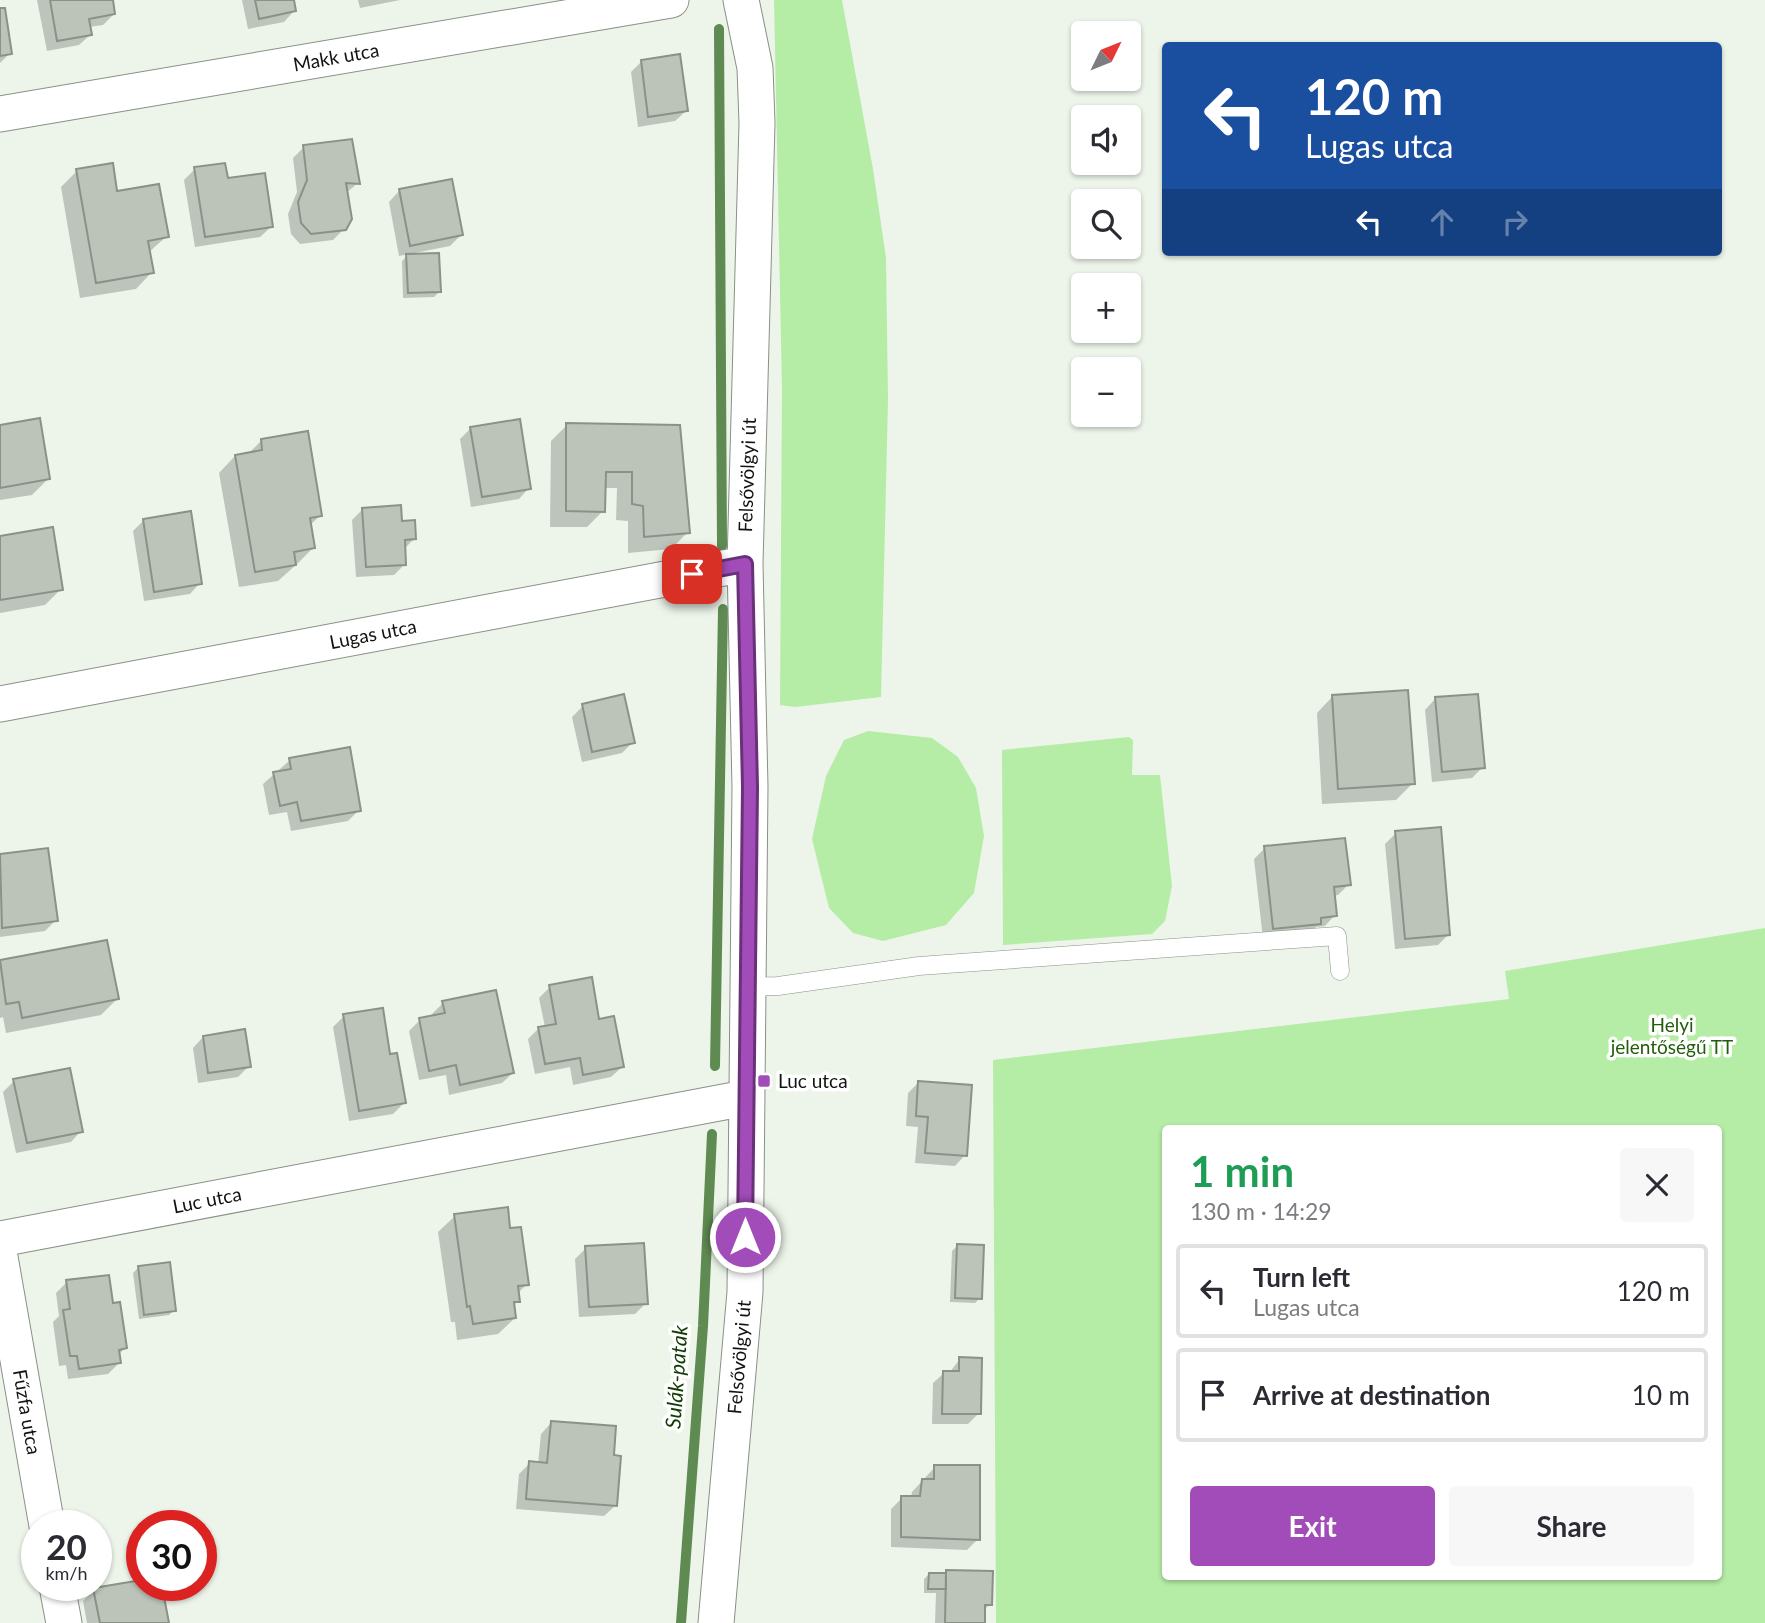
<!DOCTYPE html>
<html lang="en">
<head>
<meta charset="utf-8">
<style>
  body { margin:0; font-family:Lato,sans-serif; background:#f7f7f7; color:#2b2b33; height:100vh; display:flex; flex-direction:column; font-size:26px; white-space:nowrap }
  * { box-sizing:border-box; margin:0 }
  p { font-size:23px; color:#7c7c81 }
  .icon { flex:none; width:38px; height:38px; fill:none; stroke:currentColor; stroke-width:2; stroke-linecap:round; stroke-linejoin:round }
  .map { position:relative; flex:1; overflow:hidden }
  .details { position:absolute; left:1162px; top:1125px; width:560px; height:455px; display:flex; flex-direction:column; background:#fff; border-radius:7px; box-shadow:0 2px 5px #0004 }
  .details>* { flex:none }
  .guide { position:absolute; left:1162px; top:42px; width:560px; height:214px; border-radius:7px; box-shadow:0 2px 5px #0004; background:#1a4fa0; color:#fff; overflow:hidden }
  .needle { width:46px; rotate:47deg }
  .tools { position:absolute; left:1071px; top:21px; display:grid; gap:14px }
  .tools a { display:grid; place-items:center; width:70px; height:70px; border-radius:7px; background:#fff; box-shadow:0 2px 5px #0004; font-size:35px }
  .speed { position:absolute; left:21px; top:1510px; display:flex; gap:14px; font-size:35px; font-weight:700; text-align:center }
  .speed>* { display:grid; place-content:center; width:91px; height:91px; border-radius:50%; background:#fff; box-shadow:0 2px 5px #0004; line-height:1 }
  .speed small { font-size:18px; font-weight:400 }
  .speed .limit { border:10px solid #d22; background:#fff; color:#111 }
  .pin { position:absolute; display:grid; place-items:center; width:60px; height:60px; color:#fff; margin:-30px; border-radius:14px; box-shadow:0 4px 10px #0006 }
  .me { position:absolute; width:77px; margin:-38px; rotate:0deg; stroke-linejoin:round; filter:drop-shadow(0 0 5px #0008) }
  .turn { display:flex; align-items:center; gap:24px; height:147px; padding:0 28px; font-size:32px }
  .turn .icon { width:91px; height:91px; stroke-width:2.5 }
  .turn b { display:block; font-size:49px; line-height:60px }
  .lanes { display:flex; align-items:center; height:66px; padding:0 28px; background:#0003; justify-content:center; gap:35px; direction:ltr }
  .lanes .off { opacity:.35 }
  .round { display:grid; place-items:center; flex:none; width:74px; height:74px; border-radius:7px; background:#f7f7f7 }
  .headline { display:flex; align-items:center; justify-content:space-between; height:119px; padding:0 28px }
  h1 { font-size:42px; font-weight:700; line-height:52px; color:#1e9e55 }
  .action { display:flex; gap:14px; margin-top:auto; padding:14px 28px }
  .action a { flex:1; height:80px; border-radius:7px; background:#a24cb9; color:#fff; font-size:28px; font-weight:700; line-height:80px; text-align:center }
  .action a+a { background:#f7f7f7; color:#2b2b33 }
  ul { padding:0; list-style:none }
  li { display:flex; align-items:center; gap:21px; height:94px; margin:0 14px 10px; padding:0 14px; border:4px solid #e1e1e2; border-radius:7px }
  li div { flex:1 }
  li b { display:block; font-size:26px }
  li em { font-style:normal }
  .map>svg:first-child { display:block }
  .green { fill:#b5eca6; fill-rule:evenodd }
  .shadow { fill:#0003 }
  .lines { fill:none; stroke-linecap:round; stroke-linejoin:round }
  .stream { stroke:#5f8b52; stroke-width:10 }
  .building { fill:#bcc4ba; stroke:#8a9288; stroke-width:2 }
  .service-casing { stroke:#899087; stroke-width:19 }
  .minor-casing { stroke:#899087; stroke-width:37 }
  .service { stroke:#fff; stroke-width:18 }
  .minor { stroke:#fff; stroke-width:35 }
  .route-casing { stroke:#693178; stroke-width:18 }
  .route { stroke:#a24cb9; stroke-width:12 }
  .poi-dot { fill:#a24cb9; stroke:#fff; stroke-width:2.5 }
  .labels { text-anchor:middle; stroke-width:7; stroke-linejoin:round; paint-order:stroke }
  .street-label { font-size:19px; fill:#111310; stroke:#fff }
  .park-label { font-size:19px; fill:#225d09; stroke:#fff }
  .poi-label { font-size:19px; fill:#111310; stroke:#fff; text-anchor:start }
  .water-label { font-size:21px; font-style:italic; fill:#133c04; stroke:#fff }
</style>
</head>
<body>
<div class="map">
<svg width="1765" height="1623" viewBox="0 0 1765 1623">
  <rect width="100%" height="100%" fill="#edf5ea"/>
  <path class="green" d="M774 0H842L873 169 886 258 888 400 881 697 795 707 780 705 782 389Z
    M868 731 932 738 958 757 976 788 984 836 974 893 946 925 883 941 853 933 829 908 812 839 826 776 844 740Z
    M1129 737 1133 740 1132 775H1160L1172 886 1165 921 1152 934 1003 945 1002 750Z
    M1765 928V1623H996L993 1060 1509 999 1505 971ZM1166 1129H1718V1577H1166Z"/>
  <path class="shadow" d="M37 0H111L114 14 103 25 89 27 90 35 79 45 47 51Z
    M242 0H292L294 11 284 22 248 29Z
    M358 0H400L360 8Z
    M0 10 10 53 0 63Z
    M642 61 686 111 675 121 638 127 631 72Z
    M304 147 358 183 346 193 344 229 333 240 300 244 291 234 288 214 297 192 293 158Z
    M195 169 226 180 271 227 260 237 195 247 184 180Z
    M77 171 116 193 167 236 148 253 152 272 136 289 80 298 61 187Z
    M399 191 461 235 450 246 399 256 389 202Z
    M408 255 439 292 434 297 403 298 402 261Z
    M567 425 679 427 688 532 671 549 628 553V521L616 520 617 488H604L603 511 587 527H550L551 441Z
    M0 426 48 479 32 495 0 500Z
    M471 428 529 488 519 499 471 507 460 439Z
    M261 441 321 515 309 526 313 548 297 564 278 581 239 587 219 473 235 456 248 454Z
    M363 509 401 523 414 539 404 549 405 564 394 575 356 577 352 520Z
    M143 521 200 583 190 594 144 601 133 531Z
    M0 538 61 589 45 605 0 613Z
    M1333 696 1413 783 1396 800 1322 804 1317 713Z
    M1435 699 1483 767 1472 778 1432 782 1425 710Z
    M583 706 633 742 622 753 582 762 572 717Z
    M290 760 359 810 348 821 291 831 287 812 269 815 263 784Z
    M1396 833 1449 934 1438 945 1395 949 1385 844Z
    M1265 848 1349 884 1338 895 1333 896 1335 915 1325 926 1316 927 1309 935 1263 939 1254 859Z
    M47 850 56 920 45 931 0 937V856Z
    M106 942 117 999 101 1015 6 1033 3 1017 0 1018V962Z
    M550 987 598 1021 622 1067 611 1077 573 1085 570 1067 535 1074 528 1039 539 1028 545 1027 539 998Z
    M443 1003 513 1073 502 1083 449 1095 446 1075 419 1080 409 1031 420 1020 433 1017 432 1014Z
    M344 1016 389 1056 404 1103 393 1114 349 1121 333 1027Z
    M203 1037 249 1066 238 1077 198 1083 193 1048Z
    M14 1081 81 1131 71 1142 16 1153 3 1092Z
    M919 1082 965 1155 955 1166 915 1163 918 1127 906 1126 908 1093Z
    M455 1216 509 1230 527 1284 517 1294 518 1301 513 1306 515 1318 498 1334 457 1340 455 1322H451L438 1232Z
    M957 1246 980 1298 975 1303 950 1302 952 1251Z
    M586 1248 646 1303 635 1314 579 1317 575 1259Z
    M138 1268 174 1310 169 1315 139 1319 133 1273Z
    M67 1282 111 1305 125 1348 118 1355 119 1363 108 1374 68 1379 66 1365 59 1366 53 1322 59 1316 56 1293Z
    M960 1359 979 1413 968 1424H932L933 1383 944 1373H949Z
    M551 1423 615 1506 604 1516 516 1509 519 1474 530 1463 538 1464 541 1434Z
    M935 1467 978 1539 967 1550 891 1547V1509L902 1498H911L912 1492Z
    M947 1572 990 1604 983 1611V1623H935L936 1593H924V1579L929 1574Z
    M160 1586 167 1623H87L83 1601 94 1590Z"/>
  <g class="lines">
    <path class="stream" d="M719 29 722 546
      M715 1066 723 609
      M681 1623 703 1326 712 1134"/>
  </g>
  <path class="building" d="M50 0H113L115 14 89 19 92 35 57 41Z
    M255 0H294L296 11 259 19Z
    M0 8H5L12 54 0 56Z
    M680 54 688 111 648 117 641 60Z
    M352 139 360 184 346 183 352 219 346 230 311 234 301 223 298 202 307 180 303 145Z
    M113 163 117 191 159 184 169 237 148 241 154 273 96 283 76 169Z
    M225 163 228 178 265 173 273 227 205 237 194 167Z
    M452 179 463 235 410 246 399 189Z
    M439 253 441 292 408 293 406 254Z
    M40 418 50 479 0 488V425Z
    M520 419 531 489 482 497 470 427Z
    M566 423 680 425 690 533 644 537 643 506 632 504V472H606L605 512 566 511Z
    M308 431 322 516 310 518 315 548 294 552 296 565 255 572 235 455 262 450 261 439Z
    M401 505 402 521 415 520 416 539 405 540 406 565 366 567 362 508Z
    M191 511 202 584 154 592 143 519Z
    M53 527 63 590 0 600V536Z
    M1408 690 1415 784 1338 789 1332 695Z
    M624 694 635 743 592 752 582 704Z
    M1478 694 1485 768 1442 772 1435 697Z
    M350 747 361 811 301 821 297 802 280 806 273 772 291 769 289 758Z
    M1441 827 1450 935 1405 939 1395 831Z
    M1345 838 1351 885 1334 887 1337 916 1321 918V924L1273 929 1264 846Z
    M48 848 58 921 2 928 0 854Z
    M107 940 119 999 22 1018 19 1002 6 1004 0 960Z
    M592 977 599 1019 614 1016 624 1067 583 1075 580 1058 545 1064 538 1027 556 1024 549 985Z
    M496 990 514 1073 460 1085 456 1065 429 1071 419 1018 445 1013 442 1001Z
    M383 1008 390 1054 397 1053 406 1103 359 1111 343 1014Z
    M245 1029 251 1067 208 1073 203 1036Z
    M70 1068 83 1132 27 1143 13 1079Z
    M918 1081 972 1085 967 1156 925 1153 928 1117 916 1116Z
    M508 1207 510 1228 521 1227 529 1285 518 1286 520 1302H514L516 1318 473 1324 470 1306 467 1307 454 1214Z
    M644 1243 648 1304 589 1307 585 1246Z
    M957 1244 984 1245 982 1299 955 1298Z
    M170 1262 176 1311 144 1315 138 1266Z
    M109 1275 113 1303 120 1302 127 1348 119 1350 121 1363 79 1369 77 1356H70L63 1310 70 1309 66 1280Z
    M959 1357 982 1358 981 1414H942L943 1371H959Z
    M551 1421 616 1426 614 1455 621 1456 617 1506 526 1499 529 1461 547 1463Z
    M934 1465H980V1540L901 1537V1496H920L922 1479H934Z
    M946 1570 993 1571 992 1605H985V1623H945Z
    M929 1573H946V1589H928Z
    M142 1580V1586H162L169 1623H100L93 1588Z"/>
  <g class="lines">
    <g class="service-casing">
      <path id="service" d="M746 987 778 986 919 966 1337 936 1340 971"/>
    </g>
    <g class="minor-casing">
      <path id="minor" d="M0 114 671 0
        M0 704 745 564
        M0 1239 745 1098
        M0 1257 47 1526
        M57 1586 64 1623
        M716 1623 745 1292 750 787 745 564 757 123 755 68 741 0"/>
    </g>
    <use href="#service" class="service"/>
    <use href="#minor" class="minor"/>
  </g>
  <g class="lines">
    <g class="route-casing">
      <path id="route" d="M692 574 745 564 750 787 745 1237"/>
    </g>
    <use href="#route" class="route"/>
  </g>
  <rect class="poi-dot" x="757" y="1074" width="14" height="14" rx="3.5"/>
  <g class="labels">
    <g class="street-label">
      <text transform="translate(336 57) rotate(-10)" y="7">Makk utca</text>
      <text transform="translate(747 475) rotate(-88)" y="7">Felsővölgyi út</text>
      <text transform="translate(373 634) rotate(-11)" y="7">Lugas utca</text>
      <text transform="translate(207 1200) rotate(-11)" y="7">Luc utca</text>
      <text transform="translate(739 1357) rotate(-85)" y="7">Felsővölgyi út</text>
      <text transform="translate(27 1412) rotate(80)" y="7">Fűzfa utca</text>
    </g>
    <g class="park-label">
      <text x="1672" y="1032">Helyi<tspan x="1672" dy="22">jelentőségű TT</tspan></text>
    </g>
    <g class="poi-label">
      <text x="778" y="1088">Luc utca</text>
    </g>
    <g class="water-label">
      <text transform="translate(677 1377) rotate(-86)" y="7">Sulák-patak</text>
    </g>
  </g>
</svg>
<div class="tools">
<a><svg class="needle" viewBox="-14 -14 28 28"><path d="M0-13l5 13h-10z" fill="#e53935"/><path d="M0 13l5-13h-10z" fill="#7c7c81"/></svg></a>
<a><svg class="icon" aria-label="sound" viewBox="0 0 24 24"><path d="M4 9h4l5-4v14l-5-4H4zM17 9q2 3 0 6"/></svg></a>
<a><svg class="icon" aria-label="search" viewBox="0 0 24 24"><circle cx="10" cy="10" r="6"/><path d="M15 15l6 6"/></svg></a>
<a>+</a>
<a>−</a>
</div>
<div class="speed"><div>20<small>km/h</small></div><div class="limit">30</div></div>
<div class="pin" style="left:692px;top:574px;background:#d93025"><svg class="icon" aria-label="arrive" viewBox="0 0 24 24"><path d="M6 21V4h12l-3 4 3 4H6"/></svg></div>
<svg class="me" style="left:745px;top:1237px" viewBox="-20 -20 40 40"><circle r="17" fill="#a24cb9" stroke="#fff" stroke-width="3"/><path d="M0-11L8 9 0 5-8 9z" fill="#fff"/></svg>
<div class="guide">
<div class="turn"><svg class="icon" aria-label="left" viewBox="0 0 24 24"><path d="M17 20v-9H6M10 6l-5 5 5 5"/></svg><div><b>120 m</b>Lugas utca</div></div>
<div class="lanes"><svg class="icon" aria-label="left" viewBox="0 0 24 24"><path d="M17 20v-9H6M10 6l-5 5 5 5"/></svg><svg class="icon off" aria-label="ahead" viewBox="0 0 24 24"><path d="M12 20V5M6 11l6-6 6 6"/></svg><svg class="icon off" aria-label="right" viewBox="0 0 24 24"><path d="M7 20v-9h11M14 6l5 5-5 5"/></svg></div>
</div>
<section class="details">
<div class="headline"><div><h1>1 min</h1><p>130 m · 14:29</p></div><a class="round"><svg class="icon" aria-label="close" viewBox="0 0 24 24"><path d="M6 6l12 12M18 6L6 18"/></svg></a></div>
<ul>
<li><svg class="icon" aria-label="left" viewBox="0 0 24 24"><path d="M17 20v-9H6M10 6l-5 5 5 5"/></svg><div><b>Turn left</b><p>Lugas utca</p></div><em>120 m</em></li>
<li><svg class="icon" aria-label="arrive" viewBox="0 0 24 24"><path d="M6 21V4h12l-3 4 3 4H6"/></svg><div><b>Arrive at destination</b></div><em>10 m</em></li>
</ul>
<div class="action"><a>Exit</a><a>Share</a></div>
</section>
</div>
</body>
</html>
